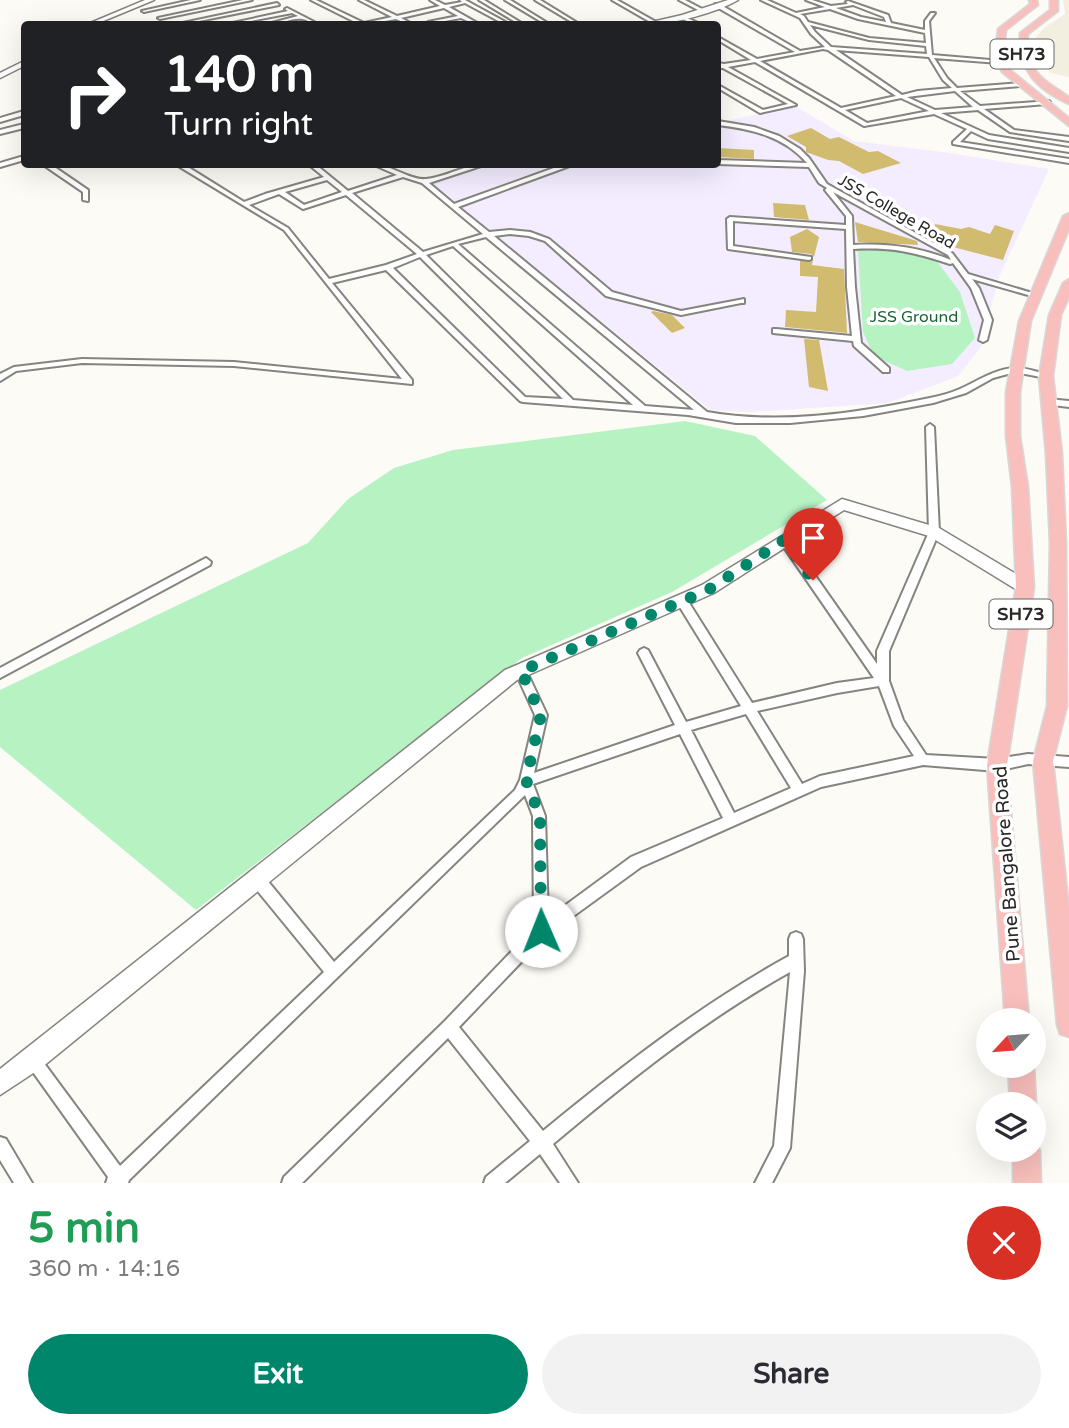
<!DOCTYPE html>
<html lang="en">
<head>
<meta charset="utf-8">
<style>
  body { margin:0; font-family:"Varela Round",sans-serif; background:#f2f2f3; color:#2b2b33; height:100vh; display:flex; flex-direction:column; font-size:26px; white-space:nowrap }
  * { box-sizing:border-box; margin:0 }
  p { font-size:23px; color:#7c7c81 }
  .icon { flex:none; width:38px; height:38px; fill:none; stroke:currentColor; stroke-width:2; stroke-linecap:round; stroke-linejoin:round }
  .map { position:relative; height:1183px; overflow:hidden }
  .details { display:flex; flex-direction:column; background:#fff; flex:1 }
  .details>* { flex:none }
  .banner { position:absolute; left:21px; top:21px; width:700px; height:147px; border-radius:7px; box-shadow:0 7px 28px #0002; background:#202124; color:#fff; overflow:hidden }
  .needle { width:46px; rotate:244deg }
  .controls { position:absolute; left:976px; top:1008px; display:grid; gap:14px }
  .controls a { display:grid; place-items:center; width:70px; height:70px; border-radius:50%; background:#fff; box-shadow:0 7px 28px #0002; font-size:35px }
  .pin { position:absolute; display:grid; place-items:center; width:60px; height:60px; color:#fff; margin:-72px -30px; border-radius:50% 50% 50% 0; rotate:-45deg; box-shadow:0 0 7px #0007 }
  .pin .icon { rotate:45deg }
  .me { position:absolute; width:77px; margin:-38px; rotate:359deg; stroke-linejoin:round; filter:drop-shadow(0 0 5px #0008) }
  .turn { display:flex; align-items:center; gap:24px; height:147px; padding:0 28px; font-size:32px }
  .turn .icon { width:91px; height:91px; stroke-width:2.5 }
  .turn b { display:block; font-size:49px; line-height:60px }
  .round { display:grid; place-items:center; flex:none; width:74px; height:74px; border-radius:37px; background:#f2f2f3 }
  .headline { display:flex; align-items:center; justify-content:space-between; height:119px; padding:0 28px }
  h1 { font-size:42px; font-weight:700; line-height:52px; color:#1e9e55 }
  .primary-button { display:flex; gap:14px; margin-top:auto; padding:14px 28px }
  .primary-button a { flex:1; height:80px; border-radius:42px; background:#00876b; color:#fff; font-size:28px; font-weight:700; line-height:80px; text-align:center }
  .primary-button a+a { background:#f2f2f3; color:#2b2b33 }
  .map>svg:first-child { display:block }
  .built { fill:#f2efe1 }
  .education { fill:#f3edff }
  .green { fill:#b7f2c3 }
  .building { fill:#d1bb6f }
  .lines { fill:none; stroke-linecap:round; stroke-linejoin:round }
  .street-casing { stroke:#85847f; stroke-width:4 }
  .secondary-casing { stroke:#85847f; stroke-width:3 }
  .primary-casing { stroke:#d8d8d8; stroke-width:3 }
  .street { fill:#fff; fill-rule:evenodd }
  .secondary { fill:#fff; fill-rule:evenodd }
  .primary { fill:#f8bfbc; fill-rule:evenodd }
  .route { stroke:#00876b; stroke-width:12; stroke-dasharray:0 21.6 }
  .labels { text-anchor:middle; stroke-width:7; stroke-linejoin:round; paint-order:stroke }
  .far-street-label { font-size:16px; fill:#292826; stroke:#fff }
  .far-park-label { font-size:16px; fill:#196131; stroke:#fff }
  .shield { fill:#fff; stroke:#696867; stroke-width:2 }
  .shield-label { font-size:18px; font-weight:bold; fill:#292826 }
  .street-label { font-size:19px; fill:#292826; stroke:#fff }
</style>
</head>
<body>
<div class="map">
<svg width="1069" height="1183" viewBox="0 0 1069 1183">
  <rect width="100%" height="100%" fill="#fcfbf5"/>
  <path class="built" d="M1063 0H1069V77L1051 73 1041 63 1033 41 1044 28 1065 14Z"/>
  <path class="education" d="M795 106 854 141 950 153 1049 169 998 279 981 347 958 376 888 403 749 412 710 410 427 180 483 165 718 164V119L721 122Z"/>
  <path class="green" d="M894 248 936 260 960 292 975 338 952 364 907 371 874 356 863 332 858 251Z
    M685 421 755 436 827 500 672 592 522 658 196 910 0 747V690L308 543 348 499 394 468 453 450Z"/>
  <path class="building" d="M811 128 830 139 839 137 869 152 878 151 901 163 863 174 839 161 828 160 806 152V147L787 136Z
    M718 148 754 150V159L720 157Z
    M773 203 805 205 809 220 774 217Z
    M855 222 917 241 918 245 858 242Z
    M935 224 961 229 969 227 990 234 995 225 1014 231 1003 260 949 246 951 235 934 231Z
    M807 229 819 237 814 257 811 254 792 252 790 237Z
    M813 260 812 265 844 269 847 333 785 327 786 310 816 312 818 277 800 276V261Z
    M653 311 672 315 685 328 672 333 651 312Z
    M804 339 819 340 828 391 809 387Z"/>
  <g class="lines">
    <g class="street-casing">
      <path id="street" d="M191 0H200L144 12 142 11Z
        M243 0H252L160 19 158 18Z
        M311 0H316L364 23 392 17 359 0H364L397 16 440 6 430 0H435L445 5 462 2 460 0H465L509 24H504L465 3 449 7 479 24H474L461 18 428 24V22L458 16 444 8 401 18 412 24H407L396 19 369 24H359Z
        M479 0H484L523 24H519Z
        M505 0H510L549 24H545Z
        M535 0H540L579 24H575Z
        M612 0H617L656 22 652 23Z
        M679 0H685L704 10 700 11Z
        M761 0H767L796 13 825 7 806 0H812L831 6 848 4 846 2 848 1 888 15 891 23 925 30V21L931 13H935L929 21 932 55 1002 61 999 63 934 58 947 78 957 88 1022 83 1020 86 960 91 980 106 1049 101 1050 102 1047 104 984 109 1014 130 1069 137V141L1010 132 978 110 941 113 989 135 1069 148V152L988 139 971 131 960 142 1069 159V163L953 144V142L967 129 934 114 864 126 755 62 728 67 796 105 760 113 718 88V85L763 110 788 104 723 68H718V63L724 64 751 60 718 40V37L757 59 795 52 715 6V4H719L800 51 825 47 811 34 800 18ZM853 5 884 17 886 22 861 17 836 8ZM830 9 858 19 925 33 926 43 869 38 808 22 804 16 800 14ZM810 25 869 40 926 46 927 54 831 47 815 32ZM823 49 828 50 896 96 841 108 760 61ZM836 50 929 57 943 80 952 88 918 91 902 95ZM955 91 973 107 935 110 907 97ZM901 98 929 111 867 123 845 110Z
        M277 3 279 5 184 24H178Z
        M287 8 318 24C311 24 309 20 302 19 293 17 279 25 268 24L298 16 292 13 235 24H228L288 11 285 9Z
        M683 16 698 23V24H693L681 18Z
        M24 111V115L0 122V118Z
        M718 121 754 127 779 136 800 149 809 158 827 184 952 253 968 274 1039 295 1035 297 972 279 979 288 992 320 987 340 983 342 979 340 984 320 971 288 953 263 950 264C913 252 893 247 853 249L855 287 861 343 889 368V372H883L854 346 853 341 773 333V329H776L852 336 847 287 846 229 733 221V246L811 257V259L809 260 728 249 727 219 730 217 846 225V216L825 190 827 188 819 183 809 167 718 164V160L807 163C784 136 751 129 718 125ZM833 192 948 255 951 260C919 247 887 243 853 245L852 216Z
        M24 124V128L0 134V130Z
        M24 156V160L0 167V163Z
        M42 164H50L88 190V201L83 200V192Z
        M175 164H183L244 202 265 194 324 177 308 164H315L348 191 397 175 372 164C390 164 411 181 426 179 447 177 465 164 487 164L429 183 454 204 565 164H575L458 207 489 232 510 230 530 232 549 239 612 292 681 311 744 299V303H741L681 315 606 296 545 241 529 236 510 234 494 236 707 412C780 425 858 413 930 398 940 396 951 393 960 389 978 381 994 369 1015 368 1024 367 1036 372 1046 374L1050 376 1046 378 1015 372 993 378 966 393 933 403 863 416 790 423H736L688 415 523 402 520 401 386 270 332 283 412 380V384L234 366 82 363 16 371 0 381V374L14 367 82 359 234 362 402 379 284 230ZM403 177 422 183 483 234 423 252 352 193ZM327 180 342 192 304 205 285 192ZM279 194 303 209 346 195 417 254 386 265 329 279 288 228 249 205ZM486 237 694 410 645 406 458 244ZM453 246 633 405 573 400 426 255ZM420 257 563 399 525 397 393 268Z
        M1047 399 1069 401V407L1044 404V400Z
        M930 424 934 427 939 532 889 651V681L903 720 926 755 997 759 1028 754 1069 757V767L1028 764 997 771 923 765 821 787 641 867 546 936 459 1027 543 1131C621 1067 700 1005 789 956V939L791 934 796 932 801 934 803 939 804 971 790 1148 772 1183H755L774 1146 790 972C704 1020 628 1081 553 1144L578 1183H560L540 1154 505 1183H484L486 1177 530 1141 448 1038 302 1183H282L284 1177 444 1022 534 928 533 816 525 795 129 1180 128 1183H106L108 1177 28 1065 25 1060 28 1055 33 1052 38 1055 120 1166 324 972 252 884 250 879 252 874 257 872 262 874 334 962 515 790 520 780 535 715 515 671 517 668 521 666 525 668 547 715 534 773 675 725 638 653 640 650 644 648 648 650 686 722 741 706 678 604 677 601 678 598H686L752 703 837 683 874 678 779 540 784 536 788 537 877 664V651L929 532 926 427ZM879 686 894 726 914 756 820 776 802 784 757 711 837 693ZM746 714 791 788 734 813 691 730ZM680 734 723 818 631 857 548 918 545 816 533 784Z
        M206 558 211 562 210 565 0 678V668Z
        M0 1137 6 1139 32 1183H14L0 1160Z"/>
    </g>
    <g class="secondary-casing">
      <path id="secondary" d="M145 0H154L96 24H88Z
        M728 0H738C716 13 668 26 643 24L682 15Z
        M24 61V66L0 78V73Z
        M842 499 939 528 1031 583 1033 587 1031 591H1019L929 536 844 510 714 593 517 680 41 1068 0 1095V1069L505 670 702 585Z"/>
    </g>
    <g class="primary-casing">
      <path id="primary" d="M1029 0H1037L1038 5 1006 30 1003 57 1009 69 1069 118V126L1002 72 995 57 998 29 1030 4Z
        M1050 0H1058V11L1028 34C1026 72 1040 77 1069 97V104C1036 89 1018 70 1020 33L1050 10Z
        M1069 213V229L1031 321 1020 392V436L1028 487 1034 587 1007 765 1029 1020H1005L987 765 1016 587 1012 487 1006 436V392L1019 321 1063 216Z
        M1069 279V297L1061 315 1053 376 1062 454 1066 543 1067 706 1053 761 1069 909V1037L1060 1034 1057 1025 1033 761 1047 706 1050 543 1046 454 1039 376 1049 315 1063 283Z
        M1008 1066H1034L1036 1104 1034 1109V1104H1010Z
        M1034 1140 1040 1150 1041 1183H1013V1150H1034Z"/>
    </g>
    <use href="#street" class="street"/>
    <use href="#secondary" class="secondary"/>
    <use href="#primary" class="primary"/>
  </g>
  <g class="lines">
    <path class="route" d="M541 931 540 816 526 780 541 715 521 671 708 590 784 540 813 580"/>
  </g>
  <g class="labels">
    <g class="far-street-label">
      <text transform="translate(897 211) rotate(30)" y="6">JSS College Road</text>
    </g>
    <g class="far-park-label">
      <text x="914" y="322">JSS Ground</text>
    </g>
    <g class="shield">
      <rect x="990.5" y="39.5" width="63" height="29" rx="5"/>
      <rect x="989.5" y="599.5" width="63" height="29" rx="5"/>
    </g>
    <g class="shield-label">
      <text x="1022" y="60">SH73</text>
      <text x="1021" y="620">SH73</text>
    </g>
    <g class="street-label">
      <text transform="translate(1006 864) rotate(-94)" y="7">Pune Bangalore Road</text>
    </g>
  </g>
</svg>
<div class="controls">
<a><svg class="needle" viewBox="-14 -14 28 28"><path d="M0-13l5 13h-10z" fill="#e53935"/><path d="M0 13l5-13h-10z" fill="#7c7c81"/></svg></a>
<a><svg class="icon" aria-label="layers" viewBox="0 0 24 24"><path d="M12 4l9 5-9 5-9-5zM3 14l9 5 9-5"/></svg></a>
</div>
<div class="pin" style="left:813px;top:580px;background:#d93025"><svg class="icon" aria-label="arrive" viewBox="0 0 24 24"><path d="M6 21V4h12l-3 4 3 4H6"/></svg></div>
<svg class="me" style="left:541px;top:931px" viewBox="-20 -20 40 40"><circle r="19" fill="#fff"/><path d="M0-13L10 11 0 6-10 11z" fill="#00876b"/></svg>
<div class="banner">
<div class="turn"><svg class="icon" aria-label="right" viewBox="0 0 24 24"><path d="M7 20v-9h11M14 6l5 5-5 5"/></svg><div><b>140 m</b>Turn right</div></div>
</div>
</div>
<section class="details">
<div class="headline"><div><h1>5 min</h1><p>360 m · 14:16</p></div><a class="round" style="background:#d93025;color:#fff"><svg class="icon" aria-label="close" viewBox="0 0 24 24"><path d="M6 6l12 12M18 6L6 18"/></svg></a></div>
<div class="primary-button"><a>Exit</a><a>Share</a></div>
</section>
</body>
</html>
